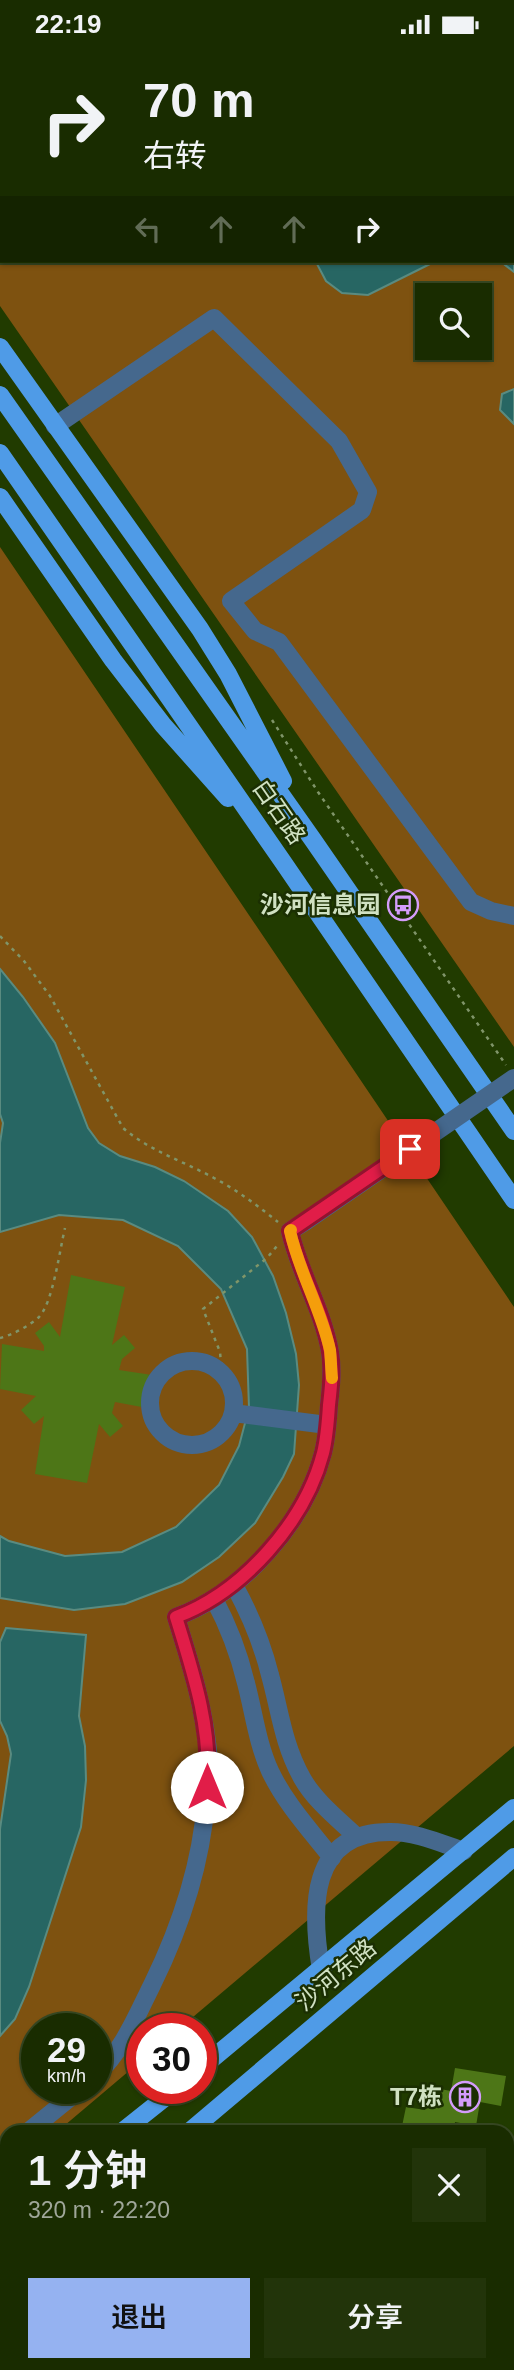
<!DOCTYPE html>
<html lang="zh">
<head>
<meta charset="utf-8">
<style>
  body { margin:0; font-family:Helvetica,"Noto Sans SC",sans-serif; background:#22340a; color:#f1f3f6; height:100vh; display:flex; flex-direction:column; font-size:26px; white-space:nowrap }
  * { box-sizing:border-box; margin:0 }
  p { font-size:23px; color:#9fa799 }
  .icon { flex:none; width:38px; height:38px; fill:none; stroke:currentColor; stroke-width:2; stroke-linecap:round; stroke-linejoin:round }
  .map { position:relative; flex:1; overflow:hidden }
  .details { position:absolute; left:0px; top:2076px; width:514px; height:247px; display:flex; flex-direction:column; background:#192c00; border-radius:21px 21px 0 0; box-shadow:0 2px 5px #0004,0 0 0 2px #374822 }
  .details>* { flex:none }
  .hud { position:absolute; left:0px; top:0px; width:514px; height:214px; box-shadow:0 2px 5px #0004,0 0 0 2px #374822; background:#192c00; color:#f1f3f6; overflow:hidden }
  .tools { position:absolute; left:415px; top:234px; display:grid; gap:14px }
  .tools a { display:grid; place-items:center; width:77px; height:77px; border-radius:0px; background:#192c00; box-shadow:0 2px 5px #0004,0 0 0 2px #374822; font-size:35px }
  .speed { position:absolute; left:21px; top:1964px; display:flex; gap:14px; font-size:35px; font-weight:700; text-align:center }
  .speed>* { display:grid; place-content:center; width:91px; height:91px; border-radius:50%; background:#192c00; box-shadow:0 2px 5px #0004,0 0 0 2px #374822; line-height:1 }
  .speed small { font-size:18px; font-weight:400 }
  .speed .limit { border:10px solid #d22; background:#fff; color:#111 }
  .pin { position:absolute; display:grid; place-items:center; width:60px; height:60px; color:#fff; margin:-30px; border-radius:14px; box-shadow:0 4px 10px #0006 }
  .me { position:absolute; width:77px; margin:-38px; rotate:0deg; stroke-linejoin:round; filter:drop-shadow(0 0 5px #0008) }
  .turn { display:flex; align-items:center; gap:24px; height:147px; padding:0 28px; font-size:32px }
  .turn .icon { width:91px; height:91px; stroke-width:2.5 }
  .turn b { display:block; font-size:49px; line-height:60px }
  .lanes { display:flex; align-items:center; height:66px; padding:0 28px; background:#0003; justify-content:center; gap:35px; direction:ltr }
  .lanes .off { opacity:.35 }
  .round { display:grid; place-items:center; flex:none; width:74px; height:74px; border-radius:0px; background:#22340a }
  .overview { display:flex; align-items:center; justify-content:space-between; height:119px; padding:0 28px }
  h1 { font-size:42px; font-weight:600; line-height:52px }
  .action { display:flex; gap:14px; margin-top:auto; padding:14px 28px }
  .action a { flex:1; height:80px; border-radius:0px; background:#95b2f1; color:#111; font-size:28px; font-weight:600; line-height:80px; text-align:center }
  .action a+a { background:#22340a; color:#f1f3f6 }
  .status { display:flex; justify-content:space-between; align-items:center; height:49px; padding:0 35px; background:#192c00; direction:ltr }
  .status svg { height:19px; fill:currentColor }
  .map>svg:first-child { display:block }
  .green { fill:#7e5210; fill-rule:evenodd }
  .water { fill:#276663; stroke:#5a8b80; stroke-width:2 }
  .building { fill:#4d7617 }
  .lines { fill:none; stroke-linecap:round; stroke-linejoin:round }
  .path { stroke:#809569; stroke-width:2.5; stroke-dasharray:3.5 5; stroke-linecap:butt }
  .minor { stroke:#45688d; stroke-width:18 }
  .major { stroke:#4f9be7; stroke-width:18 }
  .minor-bridge { stroke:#45688d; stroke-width:18 }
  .route-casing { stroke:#92132f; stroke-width:18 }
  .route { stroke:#e11d48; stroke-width:12 }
  .slow { stroke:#f59e0b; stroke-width:12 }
  .labels { text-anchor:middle; stroke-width:5; stroke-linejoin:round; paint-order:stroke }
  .street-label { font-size:24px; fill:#d0e1c2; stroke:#1b2f02 }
  .poi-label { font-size:24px; font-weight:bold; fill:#d0e1c2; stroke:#1b2f02; text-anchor:end }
</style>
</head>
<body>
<div class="status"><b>22:19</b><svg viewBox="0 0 49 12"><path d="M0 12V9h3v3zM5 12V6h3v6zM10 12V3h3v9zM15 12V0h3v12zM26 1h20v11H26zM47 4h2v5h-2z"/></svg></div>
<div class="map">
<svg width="514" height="2321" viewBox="0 0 514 2321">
  <rect width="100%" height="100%" fill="#213b00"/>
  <path class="green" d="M0 0H514V998L0 257ZM2 2H513V212H2ZM427 247H480V299H427Z
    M0 498 514 1258V1697L180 1979H142V2011L58 2082H7V2125L0 2131ZM37 1979H96V2039H37Z"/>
  <path class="water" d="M275 0H514V223L500 212H513V2H272Z
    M318 212H436L368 246 342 244 326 232 317 215Z
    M514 340V375L500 361 502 345Z
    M0 920 23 948 55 994 88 1079 99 1094 120 1107 155 1118 184 1132 228 1162 252 1188 273 1227 286 1264 296 1305 299 1336 294 1405 283 1428 255 1474 219 1508 182 1533 125 1555 74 1561 0 1549V1487L9 1492 65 1507 122 1503 176 1478 219 1436 239 1397 249 1359 247 1300 221 1240 178 1197 123 1171 59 1166 0 1183V1094L3 1074 0 1065Z
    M6 1579 86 1586 79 1667 85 1697 86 1731 81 1778 29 1938 15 1970 0 1987V1780L11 1705 7 1687 0 1672V1593Z"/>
  <path class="building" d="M71 1226 125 1238 112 1296 124 1286 135 1299 122 1310 119 1321 152 1326 147 1359 115 1353 112 1364 123 1377 110 1388 99 1375 87 1434 35 1425 44 1367 34 1375 21 1361 36 1347 0 1340 2 1295 44 1302V1297L35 1284 49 1273 60 1288Z
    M455 2019 506 2027 501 2057 480 2053 476 2077 455 2073 454 2082H401L406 2058 425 2061 429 2038 451 2042Z
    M332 2315H446L448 2316 447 2321H331Z"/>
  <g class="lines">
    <path class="path" d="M272 671 318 743 506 1016
      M0 887 24 912 50 947 123 1079C150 1102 183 1112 214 1129 237 1141 258 1157 278 1173
      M0 1289C12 1286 29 1277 39 1268 53 1254 60 1199 65 1179
      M222 1325 220 1303 203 1260 267 1209 277 1197
      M149 1345 150 1346"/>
    <path class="minor" d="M55 377 214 269 339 392 368 443 362 461 231 552 255 582 279 593 471 853 491 862 514 867
      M150 1354a42 42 0 1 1 84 0a42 42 0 1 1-84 0Z
      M233 1364 327 1376
      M234 1536C250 1565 262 1594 270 1626 280 1662 283 1695 302 1729 315 1752 338 1770 357 1788
      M214 1550C228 1576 239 1605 246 1634 254 1664 257 1693 270 1722 285 1754 310 1781 332 1809
      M321 1921C311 1861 308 1782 391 1783 415 1783 440 1794 464 1802
      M96 2026C123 2001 136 1968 152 1936 181 1877 201 1817 206 1752 207 1740 209 1727 209 1714 206 1664 191 1616 176 1568 243 1544 305 1473 323 1404 327 1388 328 1372 329 1356 331 1339 333 1321 330 1303 323 1261 299 1224 290 1182L306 1172
      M29 2082 82 2039
      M0 2107 7 2101
      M182 2315 188 2321"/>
    <path class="major" d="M0 298 200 580 228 625 283 732
      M0 346 313 791 514 1082
      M0 404 283 813 514 1151
      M0 448 113 611 163 676 228 749
      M201 2019 514 1759
      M123 2082 177 2039
      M190 2082 514 1808
      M0 2184 7 2178
      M0 2243 7 2237"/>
    <path class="minor-bridge" d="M306 1172 514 1029"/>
  </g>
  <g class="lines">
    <g class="route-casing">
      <path id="route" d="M207 1738C212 1680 193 1623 176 1568 243 1543 305 1473 323 1404 327 1388 328 1372 329 1356 331 1339 333 1321 330 1303 323 1261 299 1223 290 1182L410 1100"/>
    </g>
    <use href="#route" class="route"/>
    <path class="slow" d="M291 1181 290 1182C299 1223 321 1260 330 1301 331 1310 331 1320 332 1329"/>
  </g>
  <defs>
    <g id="bus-ring" transform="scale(1.575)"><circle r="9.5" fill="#1b2f02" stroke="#d49cfb" stroke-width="1.5"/><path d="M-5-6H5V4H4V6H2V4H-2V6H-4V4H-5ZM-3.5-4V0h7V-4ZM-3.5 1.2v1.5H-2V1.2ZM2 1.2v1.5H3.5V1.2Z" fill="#d49cfb"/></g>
    <g id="building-ring" transform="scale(1.575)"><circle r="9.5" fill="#1b2f02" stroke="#d49cfb" stroke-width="1.5"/><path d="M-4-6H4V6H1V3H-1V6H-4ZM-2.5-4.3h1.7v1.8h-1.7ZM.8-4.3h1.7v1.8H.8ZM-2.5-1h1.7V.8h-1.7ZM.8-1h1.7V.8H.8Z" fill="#d49cfb"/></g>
  </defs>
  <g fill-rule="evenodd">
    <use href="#bus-ring" x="403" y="856"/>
    <use href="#building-ring" x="465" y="2048"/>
  </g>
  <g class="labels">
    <g class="street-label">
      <text transform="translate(279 763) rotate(55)" y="8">白石路</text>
      <text transform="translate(336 1926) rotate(-40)" y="8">沙河东路</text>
    </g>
    <g class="poi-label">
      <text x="380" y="864">沙河信息园</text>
      <text x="442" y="2056">T7栋</text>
    </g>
  </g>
</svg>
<div class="tools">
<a><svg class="icon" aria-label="search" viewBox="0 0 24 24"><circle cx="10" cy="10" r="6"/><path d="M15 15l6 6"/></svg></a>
</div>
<div class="speed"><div>29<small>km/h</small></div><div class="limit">30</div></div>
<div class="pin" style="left:410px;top:1100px;background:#d93025"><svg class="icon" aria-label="arrive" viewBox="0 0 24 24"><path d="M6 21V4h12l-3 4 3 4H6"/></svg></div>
<svg class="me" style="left:207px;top:1738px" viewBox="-20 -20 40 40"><circle r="19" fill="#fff"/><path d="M0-13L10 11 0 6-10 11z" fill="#e11d48"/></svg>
<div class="hud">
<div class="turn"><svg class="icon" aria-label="right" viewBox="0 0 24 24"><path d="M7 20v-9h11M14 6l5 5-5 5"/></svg><div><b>70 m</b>右转</div></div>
<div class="lanes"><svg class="icon off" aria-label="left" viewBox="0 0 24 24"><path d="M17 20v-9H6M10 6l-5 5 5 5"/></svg><svg class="icon off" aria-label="ahead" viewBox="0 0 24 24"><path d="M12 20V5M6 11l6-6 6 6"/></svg><svg class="icon off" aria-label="ahead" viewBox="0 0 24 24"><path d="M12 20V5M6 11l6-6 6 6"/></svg><svg class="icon" aria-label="right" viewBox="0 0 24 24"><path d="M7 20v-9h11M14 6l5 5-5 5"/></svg></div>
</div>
<section class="details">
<div class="overview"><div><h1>1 分钟</h1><p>320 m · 22:20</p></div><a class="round"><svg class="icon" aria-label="close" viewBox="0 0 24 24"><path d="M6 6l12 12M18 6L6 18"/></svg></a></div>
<div class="action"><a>退出</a><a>分享</a></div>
</section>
</div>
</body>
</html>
